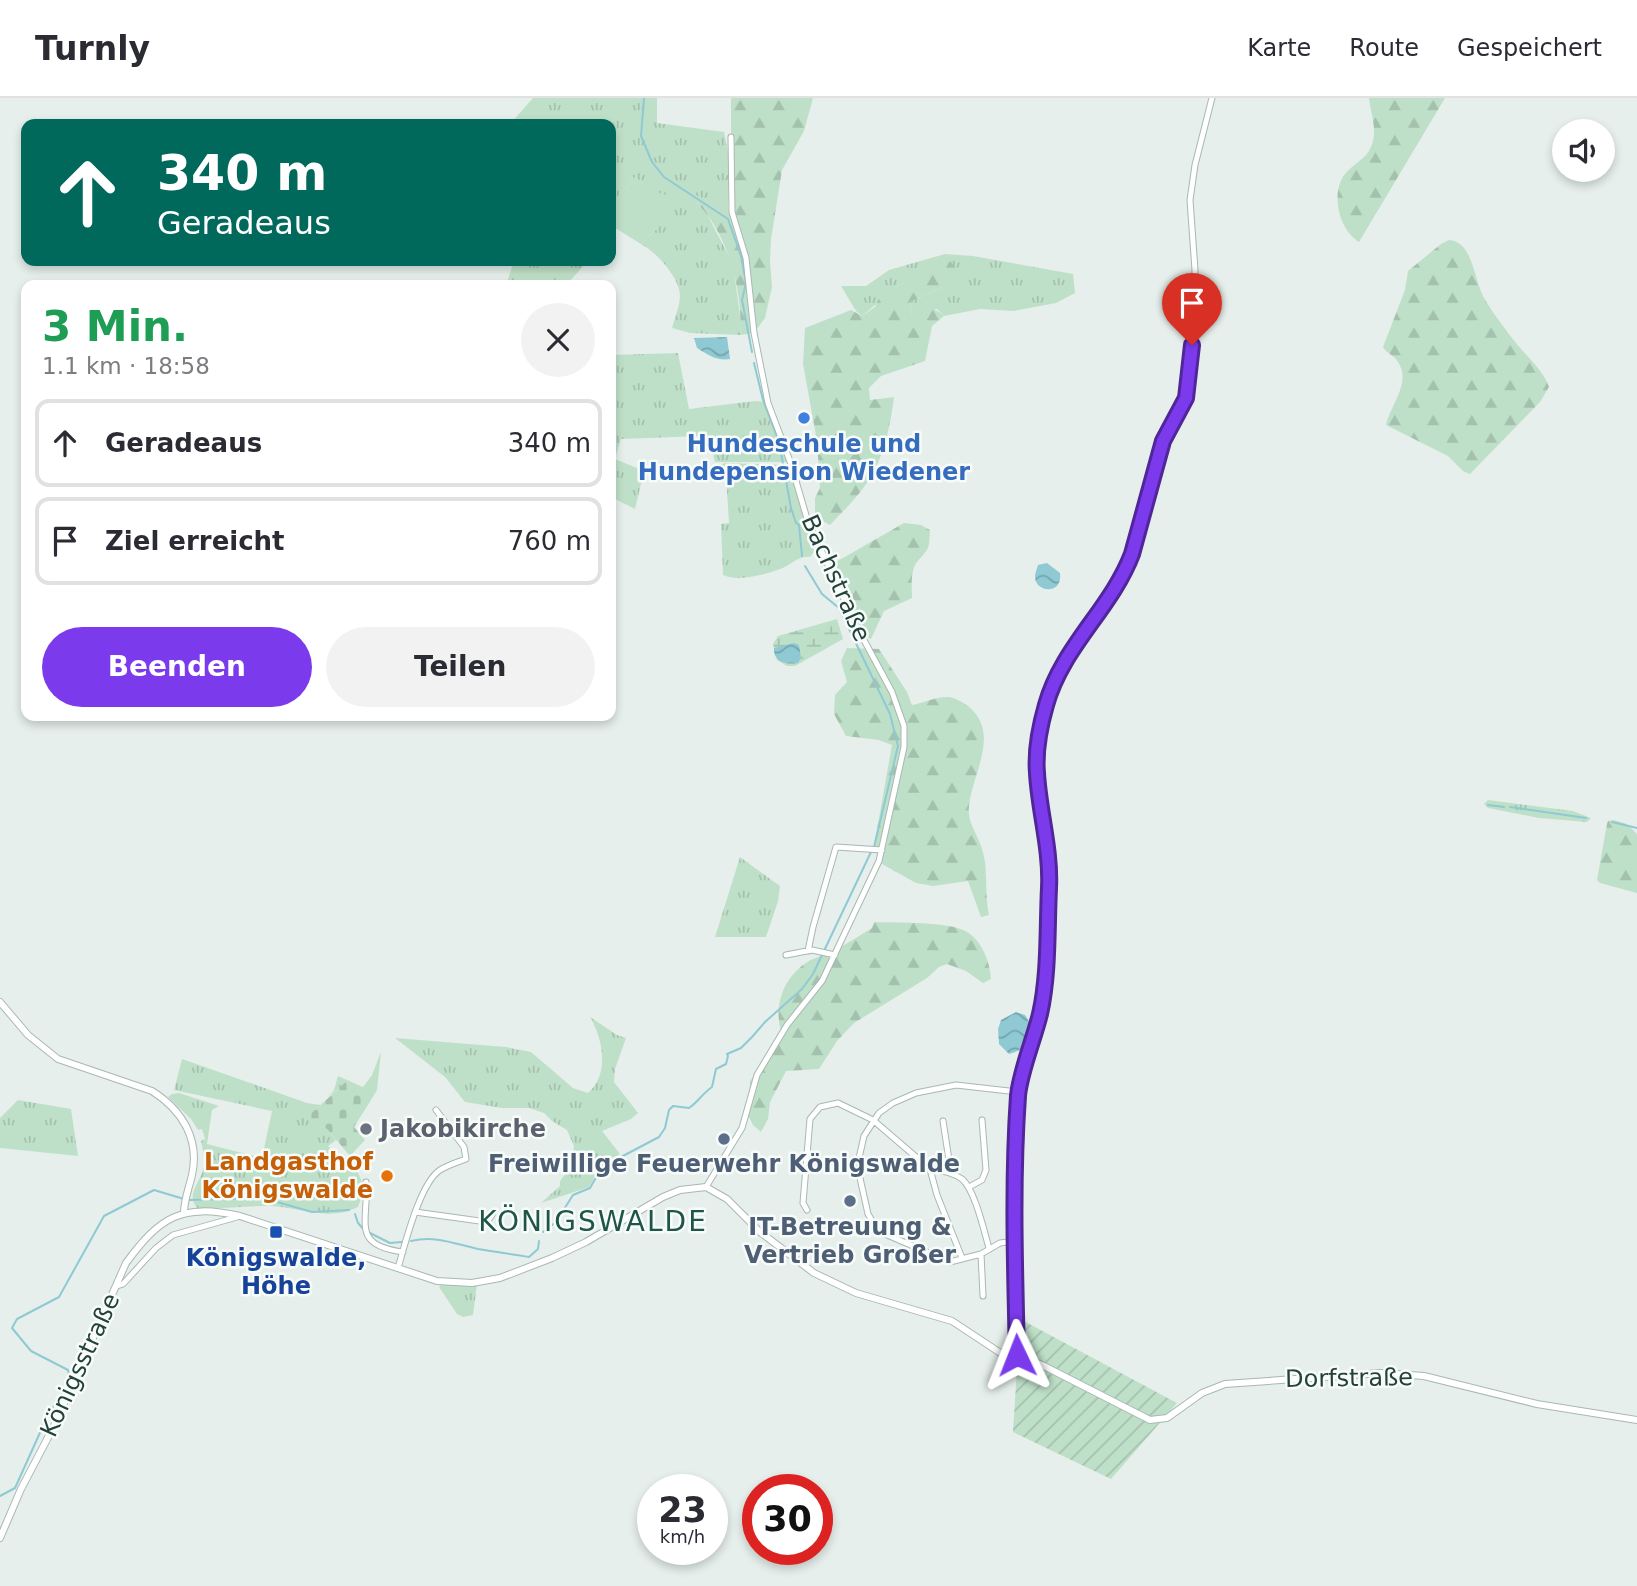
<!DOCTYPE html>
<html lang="de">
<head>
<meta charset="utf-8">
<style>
  body { margin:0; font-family:"DejaVu Sans",sans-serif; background:#f2f2f3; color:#2b2b33; height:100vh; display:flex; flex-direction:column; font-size:26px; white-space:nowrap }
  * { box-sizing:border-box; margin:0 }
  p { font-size:23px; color:#7c7c81 }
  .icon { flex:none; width:38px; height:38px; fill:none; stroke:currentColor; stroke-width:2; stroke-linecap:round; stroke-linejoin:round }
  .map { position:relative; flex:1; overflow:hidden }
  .sheet { position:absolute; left:21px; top:182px; width:595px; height:441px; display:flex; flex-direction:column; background:#fff; border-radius:14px; box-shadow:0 4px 10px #0003 }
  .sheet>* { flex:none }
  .banner { position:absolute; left:21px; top:21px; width:595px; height:147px; border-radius:14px; box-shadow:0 4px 10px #0003; background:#00695c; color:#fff; overflow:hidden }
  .tools { position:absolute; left:1552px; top:21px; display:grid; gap:14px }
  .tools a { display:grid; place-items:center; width:63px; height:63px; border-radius:50%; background:#fff; box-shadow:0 4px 10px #0003; font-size:35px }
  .speed { position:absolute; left:637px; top:1376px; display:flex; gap:14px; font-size:35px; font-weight:700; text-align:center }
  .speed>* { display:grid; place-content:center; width:91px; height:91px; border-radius:50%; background:#fff; box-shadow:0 4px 10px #0003; line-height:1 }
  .speed small { font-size:18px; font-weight:400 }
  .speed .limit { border:10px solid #d22; background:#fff; color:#111 }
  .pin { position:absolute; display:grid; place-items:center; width:60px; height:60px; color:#fff; margin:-72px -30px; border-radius:50% 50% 50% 0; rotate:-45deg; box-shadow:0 0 7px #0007 }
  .pin .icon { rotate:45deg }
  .me { position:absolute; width:77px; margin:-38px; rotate:358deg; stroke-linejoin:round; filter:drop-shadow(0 0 5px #0008) }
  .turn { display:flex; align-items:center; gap:24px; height:147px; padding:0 21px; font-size:32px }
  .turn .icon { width:91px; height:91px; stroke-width:2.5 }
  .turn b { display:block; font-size:49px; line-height:60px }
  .round { display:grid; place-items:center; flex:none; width:74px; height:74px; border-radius:37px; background:#f2f2f3 }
  .summary { display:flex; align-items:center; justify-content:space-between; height:119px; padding:0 21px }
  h1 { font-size:42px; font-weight:800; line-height:52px; color:#1e9e55 }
  .primary-button { display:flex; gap:14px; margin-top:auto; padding:14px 21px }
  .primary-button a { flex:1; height:80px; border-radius:42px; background:#7c3aed; color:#fff; font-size:28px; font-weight:800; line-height:80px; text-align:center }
  .primary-button a+a { background:#f2f2f3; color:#2b2b33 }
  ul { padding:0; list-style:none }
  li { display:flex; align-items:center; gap:21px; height:88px; margin:0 14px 10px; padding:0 7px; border:4px solid #e1e1e2; border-radius:14px }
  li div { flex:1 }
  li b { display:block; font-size:26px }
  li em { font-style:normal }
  header { display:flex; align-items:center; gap:42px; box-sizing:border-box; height:98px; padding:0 35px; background:#fff; border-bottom:2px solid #e1e1e2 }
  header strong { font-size:33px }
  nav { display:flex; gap:38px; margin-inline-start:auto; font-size:24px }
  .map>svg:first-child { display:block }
  .grass { fill:url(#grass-tufts) }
  .forest { fill:url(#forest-firs) }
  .wetland { fill:url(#wetland-marsh) }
  .cemetery { fill:url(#cemetery-stones) }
  .garden { fill:url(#garden-furrows) }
  .pitch { fill:#bfe0c8 }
  .water { fill:url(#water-waves) }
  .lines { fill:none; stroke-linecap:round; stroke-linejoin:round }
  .stream { stroke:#8ec9d4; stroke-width:2 }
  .minor-casing { stroke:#a8b8b2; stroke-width:7 }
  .tertiary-casing { stroke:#a8b8b2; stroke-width:8 }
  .minor { stroke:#fff; stroke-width:5 }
  .tertiary { stroke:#fff; stroke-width:6 }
  .route-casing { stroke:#51269a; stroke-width:18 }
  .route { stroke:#7c3aed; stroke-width:12 }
  .shop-dot { fill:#3f7fe0; stroke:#f7fbf9; stroke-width:2.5 }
  .worship-dot { fill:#6b7280; stroke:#f7fbf9; stroke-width:2.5 }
  .service-dot { fill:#5c6f8a; stroke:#f7fbf9; stroke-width:2.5 }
  .food-dot { fill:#e8710a; stroke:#f7fbf9; stroke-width:2.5 }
  .transit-dot { fill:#1a4fb4; stroke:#f7fbf9; stroke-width:2.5 }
  .labels { text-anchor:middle; stroke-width:5; stroke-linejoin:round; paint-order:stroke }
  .shop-label { font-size:24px; font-weight:bold; fill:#366cbe; stroke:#f7fbf9 }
  .street-label { font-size:24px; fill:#24423a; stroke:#f7fbf9 }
  .worship-label { font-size:24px; font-weight:bold; fill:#5b616d; stroke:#f7fbf9; text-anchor:start }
  .food-label { font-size:24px; font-weight:bold; fill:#c56008; stroke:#f7fbf9; text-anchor:end }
  .service-label { font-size:24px; font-weight:bold; fill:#4e5e75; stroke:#f7fbf9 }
  .transit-label { font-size:24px; font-weight:bold; fill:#164399; stroke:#f7fbf9 }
  .quarter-label { font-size:28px; letter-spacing:2px; fill:#1f5548; stroke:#f7fbf9 }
</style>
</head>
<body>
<header>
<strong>Turnly</strong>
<nav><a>Karte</a><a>Route</a><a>Gespeichert</a></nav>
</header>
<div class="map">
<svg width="1637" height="1488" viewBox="0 0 1637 1488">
  <defs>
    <pattern id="grass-tufts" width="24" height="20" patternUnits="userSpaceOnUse" patternTransform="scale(1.75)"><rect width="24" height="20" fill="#bfe0c8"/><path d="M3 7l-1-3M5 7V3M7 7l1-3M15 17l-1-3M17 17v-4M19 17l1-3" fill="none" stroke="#a4c1ad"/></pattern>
    <pattern id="forest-firs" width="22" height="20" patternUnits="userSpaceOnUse" patternTransform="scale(1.75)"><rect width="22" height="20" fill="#bfe0c8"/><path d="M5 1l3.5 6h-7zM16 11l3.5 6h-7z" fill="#a4c1ad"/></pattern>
    <pattern id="wetland-marsh" width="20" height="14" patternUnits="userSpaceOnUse" patternTransform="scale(1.75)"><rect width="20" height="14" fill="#bfe0c8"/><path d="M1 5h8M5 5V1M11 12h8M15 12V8" fill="none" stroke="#a4c1ad"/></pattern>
    <pattern id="cemetery-stones" width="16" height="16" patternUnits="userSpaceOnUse" patternTransform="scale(1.75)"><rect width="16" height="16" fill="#bfe0c8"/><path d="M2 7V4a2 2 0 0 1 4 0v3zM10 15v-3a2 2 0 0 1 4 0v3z" fill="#a4c1ad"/></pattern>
    <pattern id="garden-furrows" width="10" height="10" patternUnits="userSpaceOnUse" patternTransform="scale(1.75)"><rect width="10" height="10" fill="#bfe0c8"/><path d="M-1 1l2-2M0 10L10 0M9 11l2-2" fill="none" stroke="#a4c1ad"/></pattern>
    <pattern id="water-waves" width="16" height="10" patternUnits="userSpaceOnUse" patternTransform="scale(1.75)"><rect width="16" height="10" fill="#8ec9d4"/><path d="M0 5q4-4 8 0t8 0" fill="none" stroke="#74a5ad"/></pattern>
  </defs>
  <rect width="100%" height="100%" fill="#e6efeb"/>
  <path class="grass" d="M533 0H657V25L724 34 728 54V112L688 94 708 118 733 166 741 226 740 237 690 235 672 230C681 200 686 194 666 168 658 158 651 152 641 146L665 123 651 92 635 79 611 106V26H510Z
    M945 156 973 158 1073 176 1075 195 1056 205 1014 213 980 211 944 218 937 211 912 217 910 204 943 189 922 178 899 187 862 218 856 213 841 188H866L889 172Z
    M514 163H588L566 187H506Z
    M678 255 689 311 755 303 766 304 789 364H715L709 340 701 338 621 341 615 361 644 373 635 411 611 399V257Z
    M726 365 790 367 813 444 814 454 810 459C798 457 792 467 780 471 764 477 738 484 723 477L721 426 729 425 726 377 718 367Z
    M1488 702 1573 713 1591 720 1587 724 1539 720 1488 710 1484 706Z
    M740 759 780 788 778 803 766 839H715Z
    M590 919 617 937 626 940 615 971 614 984 638 1015 631 1021 602 1033 620 1056 600 1069 589 1089 541 1105 560 1088V1083L572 1067 574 1048 567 1032 552 1023 544 1015 529 1010H502L465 1004 445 979 395 940 506 949 531 954 573 990 588 995C610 976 603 941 590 919Z
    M381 954 377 992 371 1002 347 984 328 999 334 992 338 978 363 989 372 977Z
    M182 961 307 1005 320 1007 306 1021 327 1031 336 1042 328 1048 344 1062 348 1061C362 1078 367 1088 358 1109 328 1124 300 1109 270 1108 246 1108 222 1111 197 1110 186 1097 199 1086 203 1072 206 1062 203 1053 201 1043L205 1041 202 1031 198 1032 191 1021 168 999 172 996 179 995 219 1008 212 1012 207 1046 262 1060 272 1013 174 992Z
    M18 1002 71 1011 78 1058 0 1050V1020Z
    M442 1186H477L473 1217 463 1219 457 1216 439 1189Z"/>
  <path class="forest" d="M731 0H813L804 33 782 72 771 141 770 163 772 189 765 220 754 235 740 237C743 199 731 149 708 118 701 109 694 102 687 93L731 113Z
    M1369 0H1445L1359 144C1339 132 1330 95 1345 76 1353 66 1366 61 1371 49 1378 33 1371 16 1369 0Z
    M1449 142C1473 143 1474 183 1484 200 1493 215 1505 231 1516 245 1527 259 1543 272 1549 289L1540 304 1470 376 1463 373 1448 358 1386 327C1390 307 1412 285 1398 264 1394 257 1386 255 1383 249L1405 192 1408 173 1441 146Z
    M950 163 955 169 953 181 943 189 910 204 912 217C926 212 933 207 944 218L932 228 925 263 881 278 869 290 870 302 894 299C890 330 883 364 864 389 854 403 841 415 830 427L815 419V400L820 390 817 343 803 266 805 230 851 212 862 218 875 209 881 196Z
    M904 425 921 427 930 432C929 453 929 450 917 464 910 473 912 489 912 500L884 513 871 541 861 537 829 468Z
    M847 550 879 551 907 594 912 607C923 605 938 598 949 599 956 600 962 604 968 608 1001 635 973 673 969 708 967 723 976 734 981 748 989 769 984 794 989 817L981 819 968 783 933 788 916 785 882 766 874 748 892 647 879 642 846 638 834 616 835 597 847 584 841 563Z
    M1614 722 1627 726 1637 736V795L1600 785 1597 782 1607 726 1608 723Z
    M874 824C895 825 950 823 967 834 982 843 990 864 991 881L983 885 966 873 947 866 939 869 927 880 854 925 837 943 819 971 786 973 770 1004 768 1021 761 1034 753 1027 748 1017 750 983 765 964 781 933C773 906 785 877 809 863 814 860 819 859 824 857 841 850 857 839 872 830Z"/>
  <path class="wetland" d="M837 521 843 541 795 568H787L777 562 773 546 778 538Z"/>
  <path class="cemetery" d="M347 983 371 1002 354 1029 365 1042 350 1058 327 1031 305 1021Z"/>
  <path class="garden" d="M1020 1221 1177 1305 1111 1381 1013 1334Z"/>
  <path class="pitch" d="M635 79 651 92 677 101 665 123 641 146 617 131 611 130V106Z"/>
  <path class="water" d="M727 239 730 261C717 263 708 257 697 250L694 240Z
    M1047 465 1060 475C1063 498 1035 494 1035 479 1035 475 1037 471 1038 467Z
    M794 545 799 547 801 560 798 565C786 567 773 564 774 550Z
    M1016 914 1025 917C1038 935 1030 951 1009 956L999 946 998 931 1001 922Z"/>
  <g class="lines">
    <path class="stream" d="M644 0 641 38 652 64 664 79 728 121 741 158 746 185 742 202 752 254
      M754 265 763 302 779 344 791 410 796 425 799 427 802 458
      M805 468 822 496 839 510 890 616 898 648 874 749
      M1488 707 1504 709
      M1510 709 1586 720
      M1612 724 1637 730
      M189 1102 263 1100 312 1114 349 1112
      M355 1116 358 1125 365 1133
      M543 1134 556 1124 573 1097 590 1090 602 1069 659 1039 665 1030 669 1012 673 1008 689 1010C698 1004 703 995 712 989L716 971 726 966 728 958 727 956 741 950 752 939 765 924 802 891 813 876 871 754
      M370 1135 390 1145 402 1144
      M411 1143C436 1137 455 1146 478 1151 495 1154 512 1156 529 1159L538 1151 539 1143
      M0 1398 15 1390 48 1317 70 1283 68 1272 31 1253 12 1230 17 1221 59 1199 104 1118 154 1092 184 1101"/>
    <g class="minor-casing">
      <path id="minor" d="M808 853 813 829 836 749 882 752
        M786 857 812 852 835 857
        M943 1023 951 1075
        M930 1071C941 1073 953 1074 962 1081 975 1092 984 1133 989 1150
        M366 1084C369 1124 350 1147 403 1154
        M706 1089 742 1030 757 977 787 927 822 883 879 763 904 649V628L892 594 858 531 808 424 791 366 768 305 754 235 746 160 732 114 731 39
        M969 1089 982 1082 986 1072 982 1022
        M807 1112 803 1105 810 1021 820 1009 838 1005 873 1022 930 1071 937 1097 962 1160
        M415 1114 487 1124 492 1117
        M1015 1143 1000 1145 981 1156 950 1164 885 1136 874 1126 868 1116 860 1080 859 1060 864 1038 879 1015 893 1005 916 995 956 987 1018 994
        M981 1156 983 1198
        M398 1170C405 1146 420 1085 440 1072 448 1067 458 1064 466 1061L464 1049 436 1012
        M117 1188 123 1186 156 1150 173 1137 237 1119
        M1017 1257 1015 1143 1018 994 1042 907 1049 782 1047 750 1036 675 1037 649 1045 607 1055 580 1129 466 1163 343 1186 300 1191 266 1195 172 1190 102 1195 67 1212 0"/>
    </g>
    <g class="tertiary-casing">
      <path id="tertiary" d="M0 904 28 937 58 961 152 993C182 1012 200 1041 192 1077 189 1090 184 1102 184 1115
        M0 1440 21 1391 53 1330 126 1165C160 1119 181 1105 240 1118L437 1183 472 1185 500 1180 552 1160 586 1144 663 1099 680 1092 706 1089 727 1101 760 1134 814 1175 856 1195 952 1223 1002 1256 1017 1257 1042 1267 1150 1322 1167 1320 1202 1295 1225 1286 1381 1275 1424 1278 1537 1306 1637 1322"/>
    </g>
    <use href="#minor" class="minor"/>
    <use href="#tertiary" class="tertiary"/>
  </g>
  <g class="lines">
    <g class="route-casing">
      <path id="route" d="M1017 1257C1015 1171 1012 1084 1018 998 1020 974 1034 941 1040 916 1049 876 1047 831 1049 790 1051 751 1039 713 1037 675 1035 652 1040 628 1046 607 1062 549 1111 511 1132 456L1163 343 1186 300 1192 247"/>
    </g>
    <use href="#route" class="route"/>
  </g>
  <circle class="shop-dot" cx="804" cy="320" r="7"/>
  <circle class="worship-dot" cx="366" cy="1031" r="7"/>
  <g class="service-dot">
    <circle cx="724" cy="1041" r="7"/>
    <circle cx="850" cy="1103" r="7"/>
  </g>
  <circle class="food-dot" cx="387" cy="1078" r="7"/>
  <rect class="transit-dot" x="269" y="1127" width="14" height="14" rx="3.5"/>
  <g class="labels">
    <g class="shop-label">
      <text x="804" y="354">Hundeschule und<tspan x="804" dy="28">Hundepension Wiedener</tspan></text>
    </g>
    <g class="street-label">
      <text transform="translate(836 480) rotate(66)" y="8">Bachstraße</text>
      <text transform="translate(80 1267) rotate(-65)" y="8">Königsstraße</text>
      <text transform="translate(1349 1280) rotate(-1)" y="8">Dorfstraße</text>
    </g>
    <g class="worship-label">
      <text x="380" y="1039">Jakobikirche</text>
    </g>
    <g class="food-label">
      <text x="373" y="1072">Landgasthof<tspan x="373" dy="28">Königswalde</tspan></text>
    </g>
    <g class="service-label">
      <text x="724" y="1074">Freiwillige Feuerwehr Königswalde</text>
      <text x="850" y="1137">IT-Betreuung &amp;<tspan x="850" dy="28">Vertrieb Großer</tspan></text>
    </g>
    <g class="transit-label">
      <text x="276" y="1168">Königswalde,<tspan x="276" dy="28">Höhe</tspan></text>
    </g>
    <g class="quarter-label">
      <text x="593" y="1133">KÖNIGSWALDE</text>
    </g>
  </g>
</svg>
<div class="tools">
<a><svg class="icon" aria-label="sound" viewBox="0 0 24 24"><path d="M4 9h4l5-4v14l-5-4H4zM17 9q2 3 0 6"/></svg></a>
</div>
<div class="speed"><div>23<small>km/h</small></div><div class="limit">30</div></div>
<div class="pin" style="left:1192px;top:247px;background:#d93025"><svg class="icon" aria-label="arrive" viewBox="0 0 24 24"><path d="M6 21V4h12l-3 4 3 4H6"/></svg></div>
<svg class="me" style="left:1017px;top:1257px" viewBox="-20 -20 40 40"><path d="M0-17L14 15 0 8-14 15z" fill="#7c3aed" stroke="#fff" stroke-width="4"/></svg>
<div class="banner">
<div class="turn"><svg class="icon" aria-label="ahead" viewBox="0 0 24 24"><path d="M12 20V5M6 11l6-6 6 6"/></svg><div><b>340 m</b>Geradeaus</div></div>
</div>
<section class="sheet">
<div class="summary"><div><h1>3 Min.</h1><p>1.1 km · 18:58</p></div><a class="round"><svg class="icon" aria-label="close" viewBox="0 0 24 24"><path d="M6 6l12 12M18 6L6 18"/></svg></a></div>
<ul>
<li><svg class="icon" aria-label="ahead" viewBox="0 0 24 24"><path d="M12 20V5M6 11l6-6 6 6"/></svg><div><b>Geradeaus</b></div><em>340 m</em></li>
<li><svg class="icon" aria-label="arrive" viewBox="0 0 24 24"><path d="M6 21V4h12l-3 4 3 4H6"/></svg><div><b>Ziel erreicht</b></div><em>760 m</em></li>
</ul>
<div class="primary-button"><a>Beenden</a><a>Teilen</a></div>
</section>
</div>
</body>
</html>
